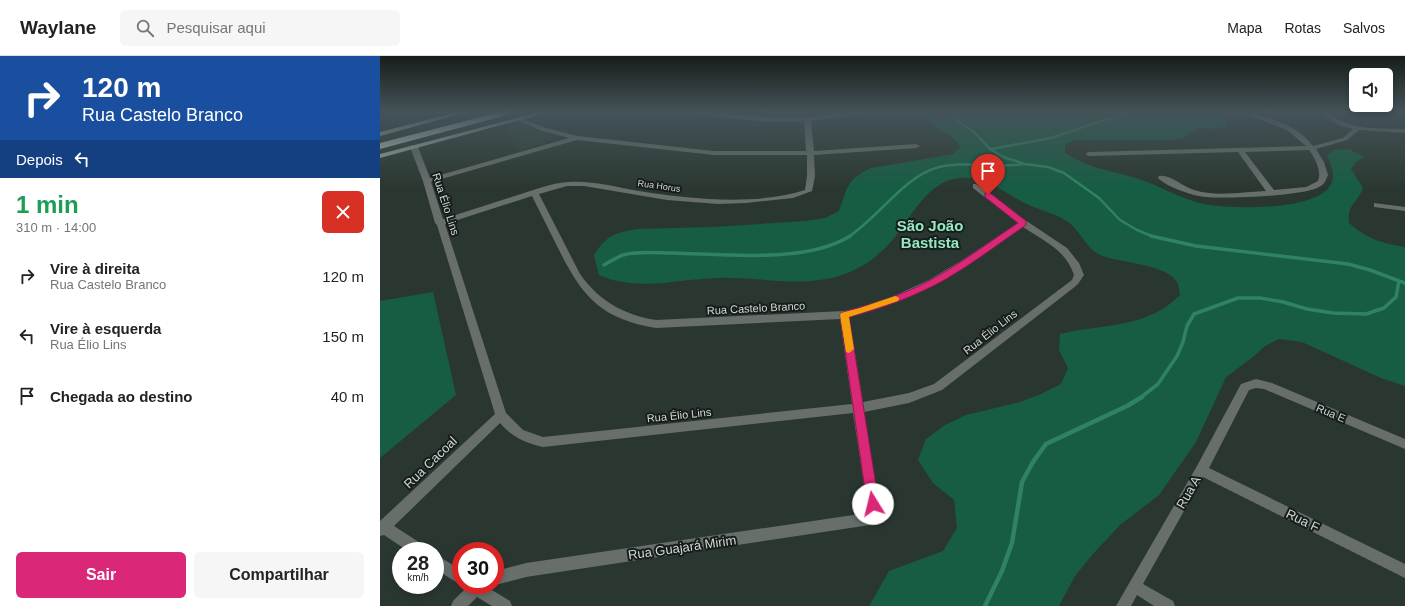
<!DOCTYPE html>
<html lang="pt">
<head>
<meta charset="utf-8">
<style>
  body { margin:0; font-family:Arial,sans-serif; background:#f6f6f6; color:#222; height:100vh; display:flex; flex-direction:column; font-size:15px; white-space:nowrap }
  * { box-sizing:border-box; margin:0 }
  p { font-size:13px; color:#767676 }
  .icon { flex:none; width:22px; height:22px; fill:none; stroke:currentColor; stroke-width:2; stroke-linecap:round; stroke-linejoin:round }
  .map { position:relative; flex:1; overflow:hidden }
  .drawer { display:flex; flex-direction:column; background:#fff; width:380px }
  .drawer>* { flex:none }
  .banner { background:#1a4fa0; color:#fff; overflow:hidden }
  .tools { position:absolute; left:969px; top:12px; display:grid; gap:8px }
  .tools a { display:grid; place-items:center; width:44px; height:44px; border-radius:6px; background:#fff; box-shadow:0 2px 6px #0003; font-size:20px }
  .speed { position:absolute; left:12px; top:486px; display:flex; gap:8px; font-size:20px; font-weight:700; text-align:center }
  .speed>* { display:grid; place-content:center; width:52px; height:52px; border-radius:50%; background:#fff; box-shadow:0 2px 6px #0003; line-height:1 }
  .speed small { font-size:10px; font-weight:400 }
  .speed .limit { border:6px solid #d22; background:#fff; color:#111 }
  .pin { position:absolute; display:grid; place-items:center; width:34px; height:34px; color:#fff; margin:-41px -17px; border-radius:50% 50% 50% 0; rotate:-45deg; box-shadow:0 0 4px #0007 }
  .pin .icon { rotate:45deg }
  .me { position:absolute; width:44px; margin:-22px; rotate:351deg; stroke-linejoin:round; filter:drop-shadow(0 0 3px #0008) }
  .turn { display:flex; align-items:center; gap:14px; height:84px; padding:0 16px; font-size:18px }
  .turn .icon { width:52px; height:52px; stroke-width:2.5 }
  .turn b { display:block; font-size:28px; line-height:34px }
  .then { display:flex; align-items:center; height:38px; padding:0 16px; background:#0003; gap:8px; font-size:15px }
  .round { display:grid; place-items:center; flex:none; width:42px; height:42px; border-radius:6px; background:#f6f6f6 }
  .summary { display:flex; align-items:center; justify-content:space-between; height:68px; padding:0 16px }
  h1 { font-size:24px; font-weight:800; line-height:30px; color:#1e9e55 }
  .primary-button { display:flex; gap:8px; margin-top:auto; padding:8px 16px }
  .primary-button a { flex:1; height:46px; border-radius:6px; background:#db2777; color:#fff; font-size:16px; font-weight:800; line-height:46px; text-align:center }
  .primary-button a+a { background:#f6f6f6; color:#222 }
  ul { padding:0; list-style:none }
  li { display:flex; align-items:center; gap:12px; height:60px; padding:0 16px }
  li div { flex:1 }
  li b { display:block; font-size:15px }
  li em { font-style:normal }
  header { display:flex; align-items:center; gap:24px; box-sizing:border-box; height:56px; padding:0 20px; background:#fff; border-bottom:1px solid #e0e0e0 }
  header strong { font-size:19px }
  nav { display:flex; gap:22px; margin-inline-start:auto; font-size:14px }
  .search { width:280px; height:36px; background:#f6f6f6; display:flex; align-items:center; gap:10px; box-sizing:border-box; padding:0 14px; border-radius:6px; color:#767676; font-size:15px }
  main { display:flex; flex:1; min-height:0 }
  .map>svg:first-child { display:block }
  .built { fill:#2d4137 }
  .green { fill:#165d43 }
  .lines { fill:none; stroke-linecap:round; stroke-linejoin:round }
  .stream-far2 { stroke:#2f8362; stroke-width:2.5 }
  .stream-far1 { stroke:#2f8362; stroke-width:3.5 }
  .stream { stroke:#2f8362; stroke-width:4.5 }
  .minor { fill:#686f6b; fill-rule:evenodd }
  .major { fill:#9ca9a2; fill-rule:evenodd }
  .highway { fill:#b0c0b8; fill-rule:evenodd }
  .route { fill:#db2777; stroke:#8e194d }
  .slow { fill:#f59e0b }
  .labels { text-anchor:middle; stroke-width:4; stroke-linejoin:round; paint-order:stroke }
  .far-street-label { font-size:9px; fill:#d0d8d4; stroke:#171d1a }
  .street-label { font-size:11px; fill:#d0d8d4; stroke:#171d1a }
  .near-street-label { font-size:13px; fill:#d0d8d4; stroke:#171d1a }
  .district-label { font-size:15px; font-weight:bold; fill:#94e9c2; stroke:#171d1a }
</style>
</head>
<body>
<header>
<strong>Waylane</strong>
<div class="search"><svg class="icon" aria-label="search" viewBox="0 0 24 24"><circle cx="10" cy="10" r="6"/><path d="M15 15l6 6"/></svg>Pesquisar aqui</div>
<nav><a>Mapa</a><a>Rotas</a><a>Salvos</a></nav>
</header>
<main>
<section class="drawer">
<div class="banner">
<div class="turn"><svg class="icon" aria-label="right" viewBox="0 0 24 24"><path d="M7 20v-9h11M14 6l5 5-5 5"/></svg><div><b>120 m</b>Rua Castelo Branco</div></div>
<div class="then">Depois<svg class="icon" aria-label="left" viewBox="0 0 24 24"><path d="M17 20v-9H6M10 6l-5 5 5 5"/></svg></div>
</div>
<div class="summary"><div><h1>1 min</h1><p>310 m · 14:00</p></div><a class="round" style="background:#d93025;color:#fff"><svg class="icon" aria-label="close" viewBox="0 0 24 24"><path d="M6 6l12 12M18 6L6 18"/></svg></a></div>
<ul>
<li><svg class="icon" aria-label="right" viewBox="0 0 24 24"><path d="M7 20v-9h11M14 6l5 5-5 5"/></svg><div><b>Vire à direita</b><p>Rua Castelo Branco</p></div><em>120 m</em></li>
<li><svg class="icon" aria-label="left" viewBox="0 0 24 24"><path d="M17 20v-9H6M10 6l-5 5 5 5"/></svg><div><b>Vire à esquerda</b><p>Rua Élio Lins</p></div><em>150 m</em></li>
<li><svg class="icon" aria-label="arrive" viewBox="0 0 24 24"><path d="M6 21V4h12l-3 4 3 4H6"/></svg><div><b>Chegada ao destino</b></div><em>40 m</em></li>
</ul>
<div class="primary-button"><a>Sair</a><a>Compartilhar</a></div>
</section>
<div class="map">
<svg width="1025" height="550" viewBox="0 0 1025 550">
  <rect width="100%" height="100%" fill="#2a3730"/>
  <path class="built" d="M138 68 178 82 138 95 125 71Z"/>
  <path class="green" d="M545 56H598L600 60C604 61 611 64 615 63 621 61 626 56 632 56 657 54 675 72 698 56H845L847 63 846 70 834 73 819 72 803 82 789 84H696L685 88V97C711 113 729 114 756 122 779 129 800 143 824 148 849 153 942 156 952 126 955 117 951 108 947 100L953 94 969 93 984 101 976 106 971 113 983 132C977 148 967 148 969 167 987 183 1001 187 1025 191V330L1001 322 922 286 899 283 885 290 873 301 846 321 816 386 779 439 740 469 712 499 695 520 679 550H489L509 515 563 495 577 472 574 444 553 427 538 404 546 383 565 369 586 359 640 346 661 338 681 328 688 312 679 294 680 278C724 267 765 274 800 239 799 235 799 229 797 226 786 208 741 207 723 200 707 195 701 175 688 166 677 158 663 155 651 150 628 140 608 120 581 122 549 123 532 160 514 182 508 190 498 199 490 205 439 239 392 220 337 222 297 223 258 236 219 219L214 199C227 179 234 177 257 173L332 171 426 165 445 162 459 155C468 131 466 124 491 112L573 98 580 91C573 75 554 77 544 58Z
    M53 236 76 339 0 402V245Z"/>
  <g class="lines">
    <path class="stream-far2" d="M578 56 577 64 595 77 610 93 623 101 645 108 668 111 684 117 719 142 740 164 757 174 774 181
      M611 93 671 82 748 56
      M468 181C497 163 524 121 556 112 584 104 615 113 644 108"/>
    <path class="stream-far1" d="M771 180 816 190 968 208 990 214 1025 227
      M224 209C230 206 237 201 243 199 258 195 277 197 292 197 343 198 426 208 470 180
      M760 342 778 328 797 300 803 286 807 270 814 258 858 242H880L903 246 927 253 953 257 986 258 1004 252 1016 241 1019 225"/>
    <path class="stream" d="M605 550 622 515 632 487 642 426 653 406 666 388 747 350 762 341"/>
    <path class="minor" d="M310 56H326L398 62 427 61 472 56H489L486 58 431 65 434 95 536 88 540 90 536 92 434 99 435 120 432 135 413 142 366 147 338 148 287 144 204 130H187L159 138 200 218C219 245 244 259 276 264L464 255 477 252 512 241 549 224 581 205 638 167 593 132V128H596L639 160 687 192 699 207 704 219 698 228 692 233 562 334 529 347 484 356 500 458 495 467 490 469 146 521 115 529V515L146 507 487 457V448L473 357 163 391C145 387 132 381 120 367L14 470 45 490 47 495H28L4 479 0 480V465L115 358 57 169 55 167 43 125 30 91 31 89H34L38 91 50 122 189 82 162 75 136 64V62L138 61 166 72 198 80 334 95H426L424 65C387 68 350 62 313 58ZM197 84 334 99H427V120L425 134C376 150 309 143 259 135 236 131 211 124 188 126 171 127 154 134 138 139 113 147 88 155 63 163L51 126ZM152 140C161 158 170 176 179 194 203 242 222 263 276 272L460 263 472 348 163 381 143 374 126 357 65 168ZM643 171C664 185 686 194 694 219L692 224 554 328 529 337 483 346 469 261C540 243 585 212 643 171Z
      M942 56H948C968 75 999 72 1025 73V77L979 74 967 84 936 93 944 106 948 119C946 124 944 129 939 131 924 140 846 143 826 141 813 140 787 131 778 122L779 120C790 118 803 131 814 134 835 141 864 136 886 135L858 96 709 100 705 98 709 96 926 90 907 74 873 61 872 60 875 58C897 64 919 71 933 90L963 82 973 73C960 70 950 66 942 56ZM929 94C935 102 942 115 938 125L926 131 894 134 865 96Z
      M994 147 1025 151V155L994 151Z
      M876 323 892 327 1025 383V393L884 333 876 332 869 334 829 412 1025 508V522L823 421 763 528 793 545 795 550H774L757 539 751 550H736L817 410 861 328Z
      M55 498 81 514V529L55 513Z
      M85 529H108L107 531 130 545 132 550H112L97 541 88 550H71L73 545 86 532Z"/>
    <path class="major" d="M78 56H87L0 80V76Z
      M160 56H169L0 102V98Z"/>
    <path class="highway" d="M120 56H132L131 58 0 93V87Z"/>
  </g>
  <linearGradient id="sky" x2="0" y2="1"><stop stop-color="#171e1a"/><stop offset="0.42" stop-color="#445359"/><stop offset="1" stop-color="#445359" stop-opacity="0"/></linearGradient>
  <rect width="1025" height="133" fill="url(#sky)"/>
  <path class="route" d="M605 137H610L646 165V169C619 187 594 207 566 223 538 239 501 253 469 261L499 448 497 452 493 453 489 452 487 448 460 259 461 257C487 249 514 242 539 230 574 213 606 188 638 167L605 141Z"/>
  <path class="slow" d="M515 240 518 241 519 243 518 245 469 261 474 293 469 297 466 296 460 259 461 257 480 252Z"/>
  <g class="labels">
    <g class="far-street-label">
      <text transform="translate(279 130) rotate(8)" y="3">Rua Horus</text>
    </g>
    <g class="street-label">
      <text transform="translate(66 148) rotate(72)" y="4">Rua Élio Lins</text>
      <text transform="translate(376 252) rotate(-3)" y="4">Rua Castelo Branco</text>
      <text transform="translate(610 276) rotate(-38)" y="4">Rua Élio Lins</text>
      <text transform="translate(951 357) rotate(23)" y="4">Rua E</text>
      <text transform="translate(299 359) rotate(-6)" y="4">Rua Élio Lins</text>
    </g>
    <g class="near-street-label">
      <text transform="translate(50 406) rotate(-44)" y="5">Rua Cacoal</text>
      <text transform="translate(808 436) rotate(-60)" y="5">Rua A</text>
      <text transform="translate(923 464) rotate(26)" y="5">Rua F</text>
      <text transform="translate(302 491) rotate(-8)" y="5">Rua Guajará Mirim</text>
    </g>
    <g class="district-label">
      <text x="550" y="175">São João<tspan x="550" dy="17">Bastista</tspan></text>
    </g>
  </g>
</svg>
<div class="tools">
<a><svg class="icon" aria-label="sound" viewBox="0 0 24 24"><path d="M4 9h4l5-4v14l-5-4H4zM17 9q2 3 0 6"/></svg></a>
</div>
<div class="speed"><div>28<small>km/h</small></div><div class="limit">30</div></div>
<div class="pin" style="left:608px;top:139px;background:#d93025"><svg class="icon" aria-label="arrive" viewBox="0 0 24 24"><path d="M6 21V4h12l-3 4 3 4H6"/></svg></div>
<svg class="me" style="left:493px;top:448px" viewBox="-20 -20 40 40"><circle r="19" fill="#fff"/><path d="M0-13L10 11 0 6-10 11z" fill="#db2777"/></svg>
</div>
</main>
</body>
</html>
